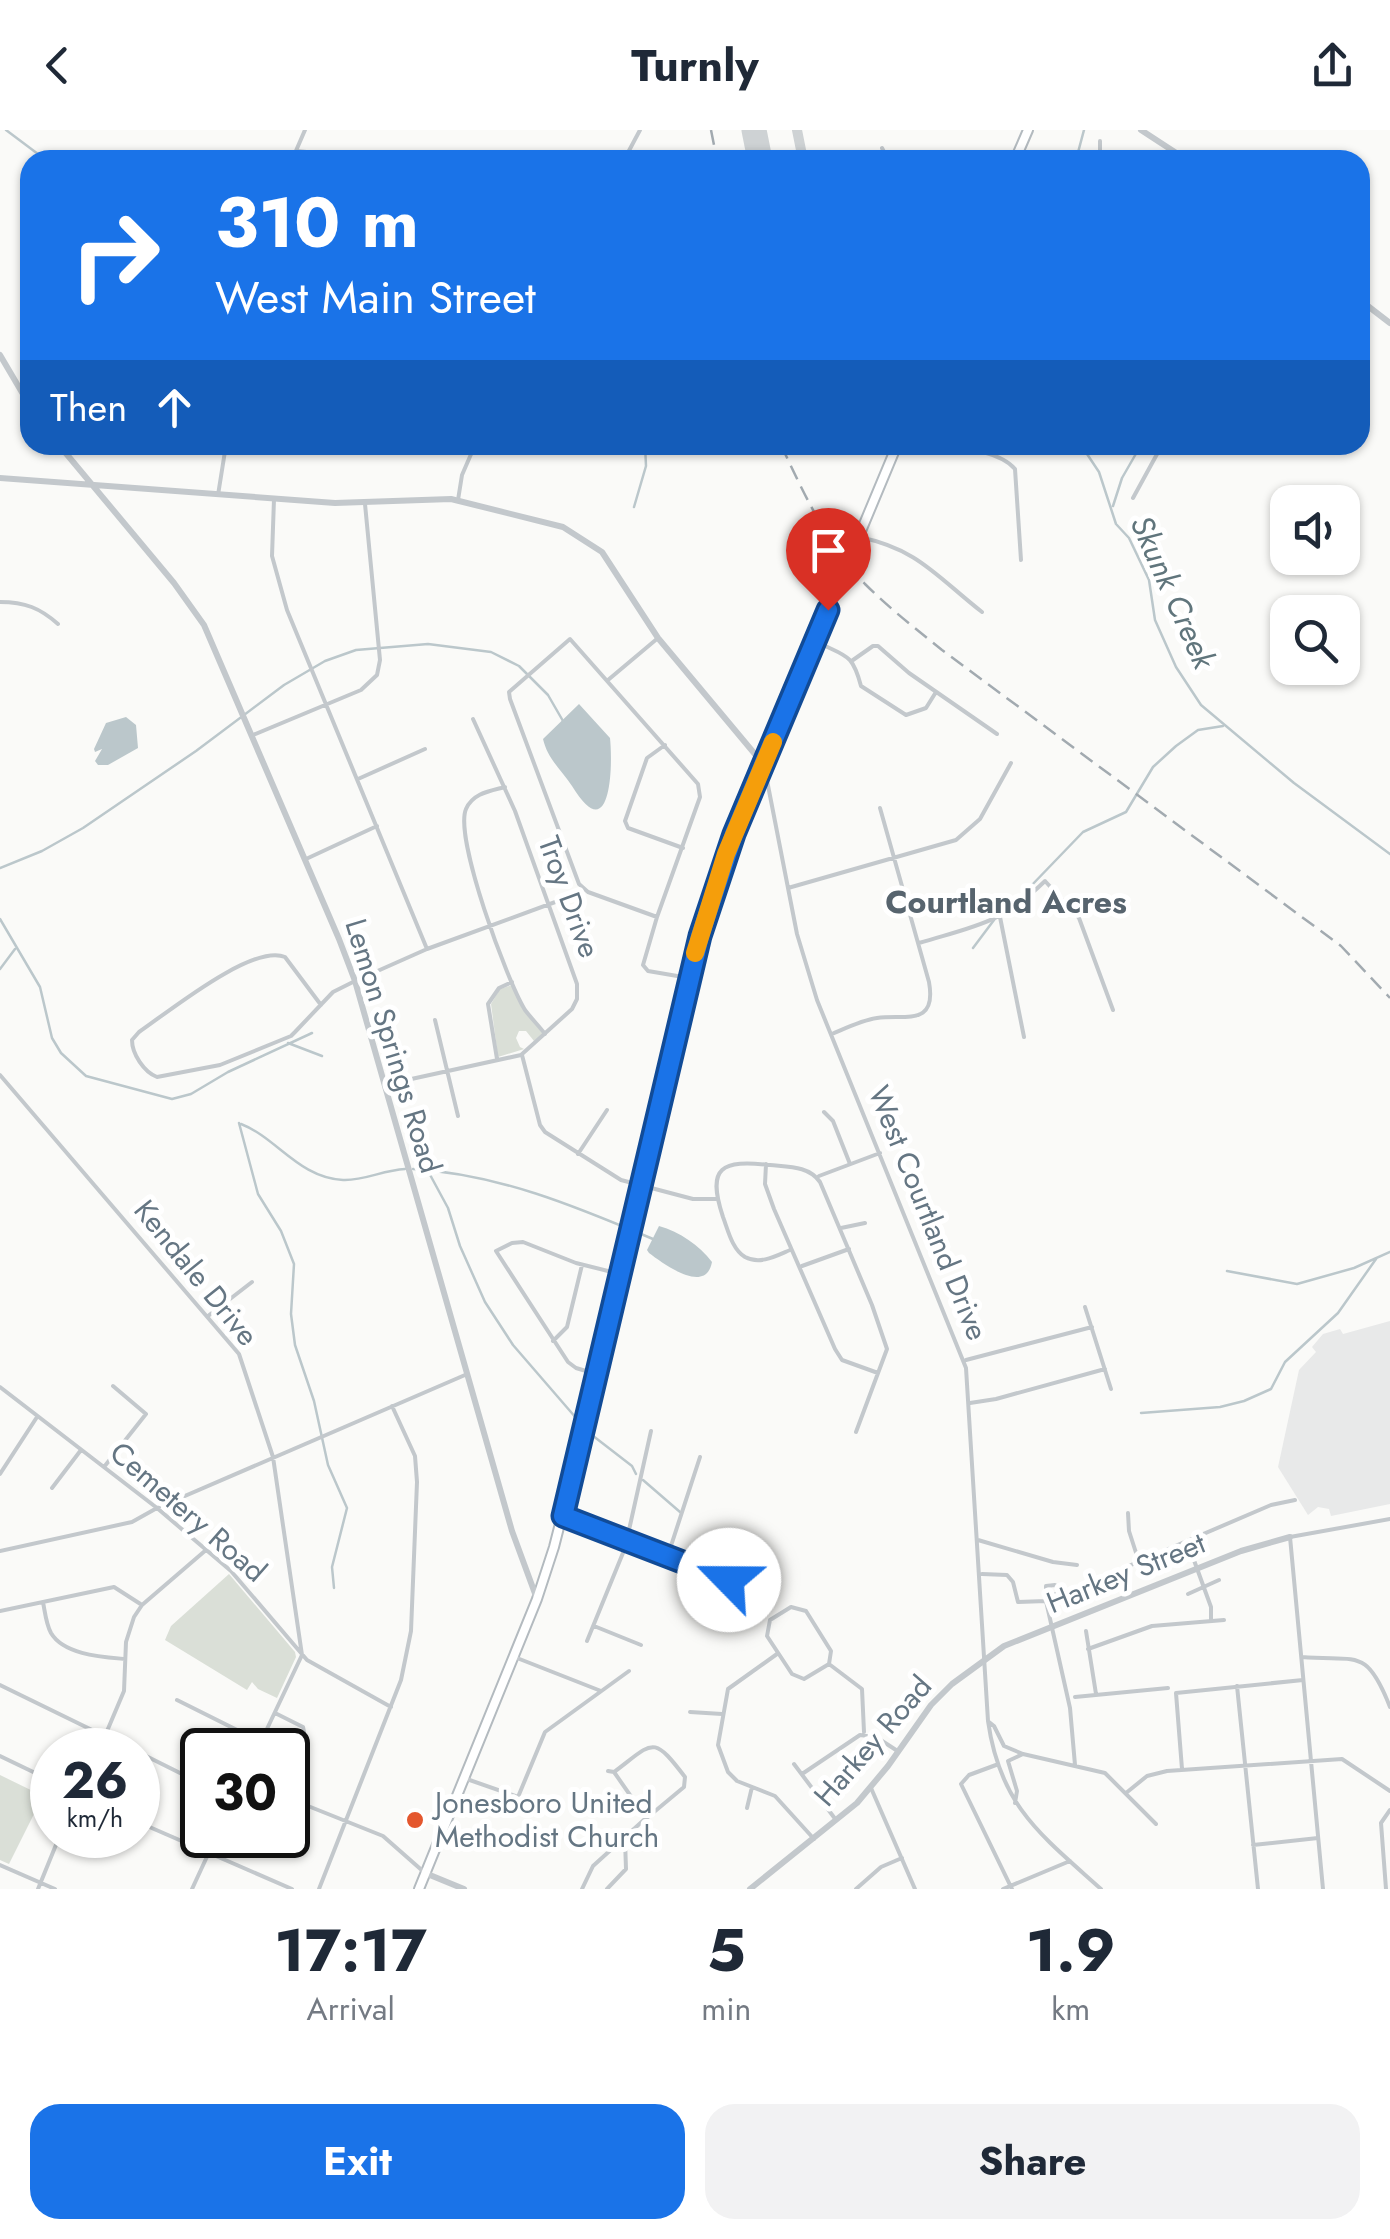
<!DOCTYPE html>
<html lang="en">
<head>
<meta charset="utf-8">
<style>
  body { margin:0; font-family:Jost,sans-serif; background:#f2f2f3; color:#1f2937; height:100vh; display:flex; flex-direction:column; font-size:38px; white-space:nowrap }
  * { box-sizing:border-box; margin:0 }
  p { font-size:32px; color:#747a83 }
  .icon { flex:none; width:55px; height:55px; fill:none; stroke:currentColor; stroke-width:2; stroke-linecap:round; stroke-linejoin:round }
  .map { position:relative; height:1759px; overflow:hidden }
  .sheet { display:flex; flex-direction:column; background:#fff; flex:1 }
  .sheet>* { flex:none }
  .hud { position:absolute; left:20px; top:20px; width:1350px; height:305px; border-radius:30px; box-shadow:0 2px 8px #0004; background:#1a73e8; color:#fff; overflow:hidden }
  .buttons { position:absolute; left:1270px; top:355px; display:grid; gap:20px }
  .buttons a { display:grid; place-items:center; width:90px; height:90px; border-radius:20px; background:#fff; box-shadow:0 2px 8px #0004; font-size:50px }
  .speed { position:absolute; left:30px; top:1598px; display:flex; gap:20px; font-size:50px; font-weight:700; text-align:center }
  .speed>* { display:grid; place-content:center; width:130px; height:130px; border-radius:50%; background:#fff; box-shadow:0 2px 8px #0004; line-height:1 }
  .speed small { font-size:25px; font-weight:400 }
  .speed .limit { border:5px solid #111; border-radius:15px; background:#fff; color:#111 }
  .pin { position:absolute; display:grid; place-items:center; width:85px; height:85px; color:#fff; margin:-102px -42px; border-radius:50% 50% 50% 0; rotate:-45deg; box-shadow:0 0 10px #0007 }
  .pin .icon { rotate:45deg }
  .me { position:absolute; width:110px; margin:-55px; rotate:293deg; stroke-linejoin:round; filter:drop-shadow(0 0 8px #0008) }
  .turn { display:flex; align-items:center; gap:35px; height:210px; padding:0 30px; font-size:45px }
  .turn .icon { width:130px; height:130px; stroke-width:2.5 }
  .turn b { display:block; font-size:70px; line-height:85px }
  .then { display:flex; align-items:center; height:95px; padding:0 30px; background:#0003; gap:20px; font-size:38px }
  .eta { display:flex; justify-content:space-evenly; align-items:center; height:170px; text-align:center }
  .eta b { font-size:60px; font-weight:700; line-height:70px }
  .action { display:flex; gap:20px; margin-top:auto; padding:20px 30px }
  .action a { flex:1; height:115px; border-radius:30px; background:#1a73e8; color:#fff; font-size:40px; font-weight:700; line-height:115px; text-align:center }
  .action a+a { background:#f2f2f3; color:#1f2937 }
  header { display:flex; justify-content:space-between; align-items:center; height:130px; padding:0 30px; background:#fff; font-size:45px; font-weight:700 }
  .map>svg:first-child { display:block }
  .built { fill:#e8e9e9 }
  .green { fill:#dadfd7 }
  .water { fill:#bbc7cb }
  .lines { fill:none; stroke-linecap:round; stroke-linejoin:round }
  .stream { stroke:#bbc7cb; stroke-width:2.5 }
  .taxiway { stroke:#ced2d4; stroke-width:10 }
  .runway { stroke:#ced2d4; stroke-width:25 }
  .secondary-casing { stroke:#b3babf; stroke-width:12 }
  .minor { stroke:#c3c8cc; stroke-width:4 }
  .tertiary { stroke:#c3c8cc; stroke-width:6 }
  .secondary { stroke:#fff; stroke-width:8 }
  .rail { stroke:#a2aab0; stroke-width:2.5; stroke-dasharray:15 8; stroke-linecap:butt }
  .secondary-bridge-casing { stroke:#b3babf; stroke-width:12; stroke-linecap:butt }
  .secondary-bridge { stroke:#fff; stroke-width:8 }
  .route-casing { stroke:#114b97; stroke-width:25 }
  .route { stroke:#1a73e8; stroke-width:18 }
  .slow { stroke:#f59e0b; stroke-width:18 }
  .poi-dot { fill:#e4572e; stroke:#fff; stroke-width:4 }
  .labels { text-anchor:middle; stroke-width:10; stroke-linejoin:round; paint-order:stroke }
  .street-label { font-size:30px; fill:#657683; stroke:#fff }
  .poi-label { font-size:30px; fill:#657683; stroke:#fff; text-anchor:start }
  .water-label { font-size:32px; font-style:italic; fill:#60757c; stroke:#fff }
  .neighbourhood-label { font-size:32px; font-weight:bold; fill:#57646e; stroke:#fff }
</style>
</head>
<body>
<header><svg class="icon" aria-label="back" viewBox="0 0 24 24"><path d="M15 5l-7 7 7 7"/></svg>Turnly<svg class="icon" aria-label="share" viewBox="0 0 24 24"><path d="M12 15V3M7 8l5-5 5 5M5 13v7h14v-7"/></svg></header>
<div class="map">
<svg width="1390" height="1759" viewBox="0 0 1390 1759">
  <rect width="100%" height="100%" fill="#fafaf8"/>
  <path class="built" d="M1390 1191V1374L1331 1386 1329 1379 1318 1377 1308 1385 1278 1337 1299 1240 1316 1222 1312 1217 1323 1204 1340 1199 1343 1204Z"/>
  <path class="green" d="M512 855 521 876 543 904 534 911 526 901H519L516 908 520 917 524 919 498 927 491 874 500 859Z
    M229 1444 295 1522 296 1527 277 1568 258 1559 252 1552 247 1560 165 1510 171 1496Z
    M0 1645 43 1666 9 1734 0 1730Z"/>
  <path class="water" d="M579 574 610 608C613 636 611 720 572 656 561 639 548 630 543 609Z
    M126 587 136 595 138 618 108 635H98L95 631 102 619 95 622 94 619 106 593Z
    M659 1096C680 1102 699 1115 712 1132 706 1165 665 1135 649 1123L647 1120Z"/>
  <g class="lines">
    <path class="stream" d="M6 0 46 30
      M1076 30 1084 0
      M1075 315 1087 324 1099 342 1116 394 1129 408 1149 450 1155 490 1176 537 1201 575 1294 653 1390 724
      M1113 376 1122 348 1141 315
      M634 377 646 336 645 315
      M0 738 42 721 83 698 196 621 284 555 325 531 356 520 428 514 491 522 519 536 548 565 563 591
      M998 783 1030 757 1083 702 1126 682 1153 637 1176 616 1198 600 1223 596
      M0 789 40 857 52 908 61 923 86 946 172 969 191 964 228 942 312 903
      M973 818 994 790
      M0 839 15 819
      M288 913 322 926
      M239 993 258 1064 281 1101 294 1134 291 1184 295 1215 314 1271 328 1335 347 1378 332 1437 334 1458
      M241 994C277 1008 299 1048 343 1050 364 1051 383 1040 405 1039
      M413 1039C498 1044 575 1076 653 1109
      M428 1041 448 1078 460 1116 485 1172 513 1215 583 1296
      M1227 1141 1297 1154 1354 1138 1390 1122
      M1141 1283 1220 1277 1244 1271 1271 1259 1285 1232 1338 1183 1376 1129
      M588 1302 632 1336 636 1344
      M643 1350 680 1382"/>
    <path class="taxiway" d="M797 0 803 30"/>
    <path class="runway" d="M754 0 760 30"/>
    <g class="secondary-casing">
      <path id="secondary" d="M1015 30 1028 0
        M854 418 897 315
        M419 1759 537 1469 554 1417 593 1264 695 821C734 694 790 572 841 449"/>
    </g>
    <path class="minor" d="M882 18 888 30
      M296 21 391 30
      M292 30 305 0
      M624 30 640 0
      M1100 30V11
      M939 315C962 318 1000 321 1015 339L1021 430
      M218 365 226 315
      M1133 368 1162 315
      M274 369 272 426 287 480 427 819
      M458 370 462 345 475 315
      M859 407C918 419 936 446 982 482
      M0 472C25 472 40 478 58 494
      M815 511C846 527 852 522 861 556L906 585 926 578 936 562
      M853 530 873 516H878L909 543 997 604
      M608 550 658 508
      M253 605 361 560 377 545 380 530 365 374
      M665 615 647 628 625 691 628 698 683 718
      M764 635 797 804 817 870 966 1238 988 1591C1000 1676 1041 1705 1101 1759
      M358 649 425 619
      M505 657C490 661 473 663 466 679 454 707 507 851 525 880 531 888 539 896 545 904
      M306 729 377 696
      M788 758 956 710 980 689 1011 633
      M657 787 588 762 579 754 510 569 509 562 570 509 698 654 700 667 657 787 643 835 648 841 689 848
      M1000 787 1024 907
      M919 813C975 796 1001 794 1045 751L1079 788 1113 880
      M321 875 285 827C253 813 167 883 139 902L132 910C132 924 144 942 157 947L220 935 291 906 295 902 333 862 355 851 427 819 577 764
      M435 890 458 986
      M832 904C846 898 862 890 877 888 905 884 937 897 929 852L880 678
      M522 925 540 995 545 1002 621 1050 693 1069H717
      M497 929 488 874 499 858 512 852
      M0 945 239 1224 273 1327 302 1525 257 1620
      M384 955 521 925 572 879 577 869V854L515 681 473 589
      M824 982 833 991 850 1034
      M578 1024 607 980
      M766 1034 765 1054 774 1079 835 1219 842 1230 878 1243
      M819 1046 880 1023
      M841 1098 865 1093
      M790 1120C776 1126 760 1135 745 1127 732 1119 728 1100 723 1087 706 1036 722 1030 770 1035 789 1037 809 1036 820 1052L872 1175 887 1219 856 1302
      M802 1136 849 1119
      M1085 1177 1111 1259
      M208 1186 252 1152
      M553 1211 567 1197 582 1135
      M966 1230 1092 1197
      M596 1244 576 1238 568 1232 496 1121 512 1113 523 1112 576 1133 620 1144
      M0 1257 157 1378 231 1441 307 1530 391 1577
      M970 1273 996 1269 1105 1239
      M104 1337 146 1284 113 1256
      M0 1344 37 1287
      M52 1358 81 1320
      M1128 1383 1129 1401 1139 1432
      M563 1386 729 1451 731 1433 727 1417
      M978 1410 1053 1432 1077 1435
      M1187 1411 1211 1477V1490
      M0 1421 132 1392 157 1378 465 1245
      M668 1425 700 1327
      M1124 1438 1271 1375 1295 1370
      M982 1444 1007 1445 1013 1452 1018 1472 1046 1471
      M1188 1464 1219 1450
      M1045 1465 1060 1464 1061 1460 1055 1455 1046 1456V1471L1070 1578 1075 1635
      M43 1472C45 1482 46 1494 51 1503 64 1525 103 1527 125 1529
      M791 1477 806 1481 831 1521 829 1534 804 1549 792 1544 767 1506 770 1490Z
      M0 1481 114 1457 142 1475
      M594 1496 641 1515
      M1086 1501 1096 1564
      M587 1511 625 1418 651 1301
      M1088 1519 1152 1496 1224 1490
      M777 1524 728 1559 718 1615 728 1642 737 1651 775 1666 814 1709
      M1302 1527C1357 1532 1366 1516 1390 1577
      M517 1528 601 1561
      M829 1534 862 1559 864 1602
      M0 1555 133 1620
      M1237 1556 1258 1759
      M1075 1567 1168 1558
      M177 1570 261 1612
      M690 1582 722 1584
      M275 1583 303 1597 304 1602
      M989 1592 994 1596 1004 1616 1023 1624
      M99 1620 124 1561 126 1512 134 1487 142 1475 206 1420
      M138 1622 202 1654
      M0 1626 52 1651
      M794 1634 836 1690
      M996 1635 969 1645 961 1654 1012 1759
      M1182 1639 1176 1563 1303 1550
      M614 1642C654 1612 652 1604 685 1647L684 1657 648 1687
      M802 1644 860 1605 876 1607 896 1620
      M464 1648 518 1667 545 1602 629 1541
      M871 1658 915 1759
      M1126 1663 1147 1646 1167 1641 1342 1629 1390 1661
      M288 1668 383 1706 425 1743
      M1015 1673 1017 1661 1008 1631 1023 1624 1105 1643 1156 1694
      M747 1678 752 1657
      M138 1692 292 1759
      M1253 1715 1318 1708
      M0 1735 55 1759
      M38 1759 60 1705
      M192 1759 217 1705
      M319 1759 401 1550 411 1501 417 1352 415 1326 392 1276
      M582 1759 593 1736 646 1688 614 1642 608 1641
      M607 1759 626 1739 625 1710
      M856 1759 881 1737 902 1728
      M1003 1759 1070 1731
      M1323 1759 1290 1407 1390 1389
      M1386 1759 1381 1693 1390 1680"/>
    <path class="tertiary" d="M1141 0 1187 30
      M1360 170 1390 193
      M0 225 30 276
      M59 315 174 453 204 495 339 809 355 851 512 1401 537 1469
      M0 348 335 373 451 369 563 397 602 422 658 508 764 635
      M425 1743 464 1759
      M750 1759 857 1673 888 1636 931 1575 952 1554 1004 1516 1241 1421 1290 1407"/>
    <use href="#secondary" class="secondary"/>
    <path class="rail" d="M711 0 717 30
      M781 315C804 364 827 414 865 454 889 478 916 499 942 520L1341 816 1390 868"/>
    <g class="secondary-bridge-casing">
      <path id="secondary-bridge" d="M841 449 854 418"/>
    </g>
    <use href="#secondary-bridge" class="secondary-bridge"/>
  </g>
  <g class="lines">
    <g class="route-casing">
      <path id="route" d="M729 1450 563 1386 700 806 734 704 828 480"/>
    </g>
    <use href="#route" class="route"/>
    <path class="slow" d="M695 823 726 724 773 612"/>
  </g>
  <circle class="poi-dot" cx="415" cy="1690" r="10"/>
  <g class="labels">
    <g class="street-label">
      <text transform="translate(569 767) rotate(70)" y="10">Troy Drive</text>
      <text transform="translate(393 916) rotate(73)" y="10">Lemon Springs Road</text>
      <text transform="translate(928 1083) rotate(68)" y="10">West Courtland Drive</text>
      <text transform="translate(196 1143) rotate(51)" y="10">Kendale Drive</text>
      <text transform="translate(188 1382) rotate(41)" y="10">Cemetery Road</text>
      <text transform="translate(1126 1443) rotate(-22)" y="10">Harkey Street</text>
      <text transform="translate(873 1611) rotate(-49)" y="10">Harkey Road</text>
    </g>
    <g class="poi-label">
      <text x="435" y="1683">Jonesboro United<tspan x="435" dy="34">Methodist Church</tspan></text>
    </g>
    <g class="water-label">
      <text transform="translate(1173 462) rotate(66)" y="11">Skunk Creek</text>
    </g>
    <g class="neighbourhood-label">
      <text x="1006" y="783">Courtland Acres</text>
    </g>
  </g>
</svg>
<div class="buttons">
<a><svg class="icon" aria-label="sound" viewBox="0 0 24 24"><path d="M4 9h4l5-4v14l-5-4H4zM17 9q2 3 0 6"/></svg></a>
<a><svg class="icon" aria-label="search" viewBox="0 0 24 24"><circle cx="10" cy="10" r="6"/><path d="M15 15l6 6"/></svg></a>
</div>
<div class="speed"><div>26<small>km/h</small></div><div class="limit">30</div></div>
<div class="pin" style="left:828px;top:480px;background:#d93025"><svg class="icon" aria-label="arrive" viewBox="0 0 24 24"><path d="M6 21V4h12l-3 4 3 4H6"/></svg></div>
<svg class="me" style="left:729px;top:1450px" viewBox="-20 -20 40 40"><circle r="19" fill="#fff"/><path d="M0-13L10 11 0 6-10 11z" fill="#1a73e8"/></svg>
<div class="hud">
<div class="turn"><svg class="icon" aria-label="right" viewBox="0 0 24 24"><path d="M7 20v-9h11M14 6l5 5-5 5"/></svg><div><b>310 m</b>West Main Street</div></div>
<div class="then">Then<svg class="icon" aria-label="ahead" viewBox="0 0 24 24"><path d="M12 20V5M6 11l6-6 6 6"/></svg></div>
</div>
</div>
<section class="sheet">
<div class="eta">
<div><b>17:17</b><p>Arrival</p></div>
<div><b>5</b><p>min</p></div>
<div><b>1.9</b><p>km</p></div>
</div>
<div class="action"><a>Exit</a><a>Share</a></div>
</section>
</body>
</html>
